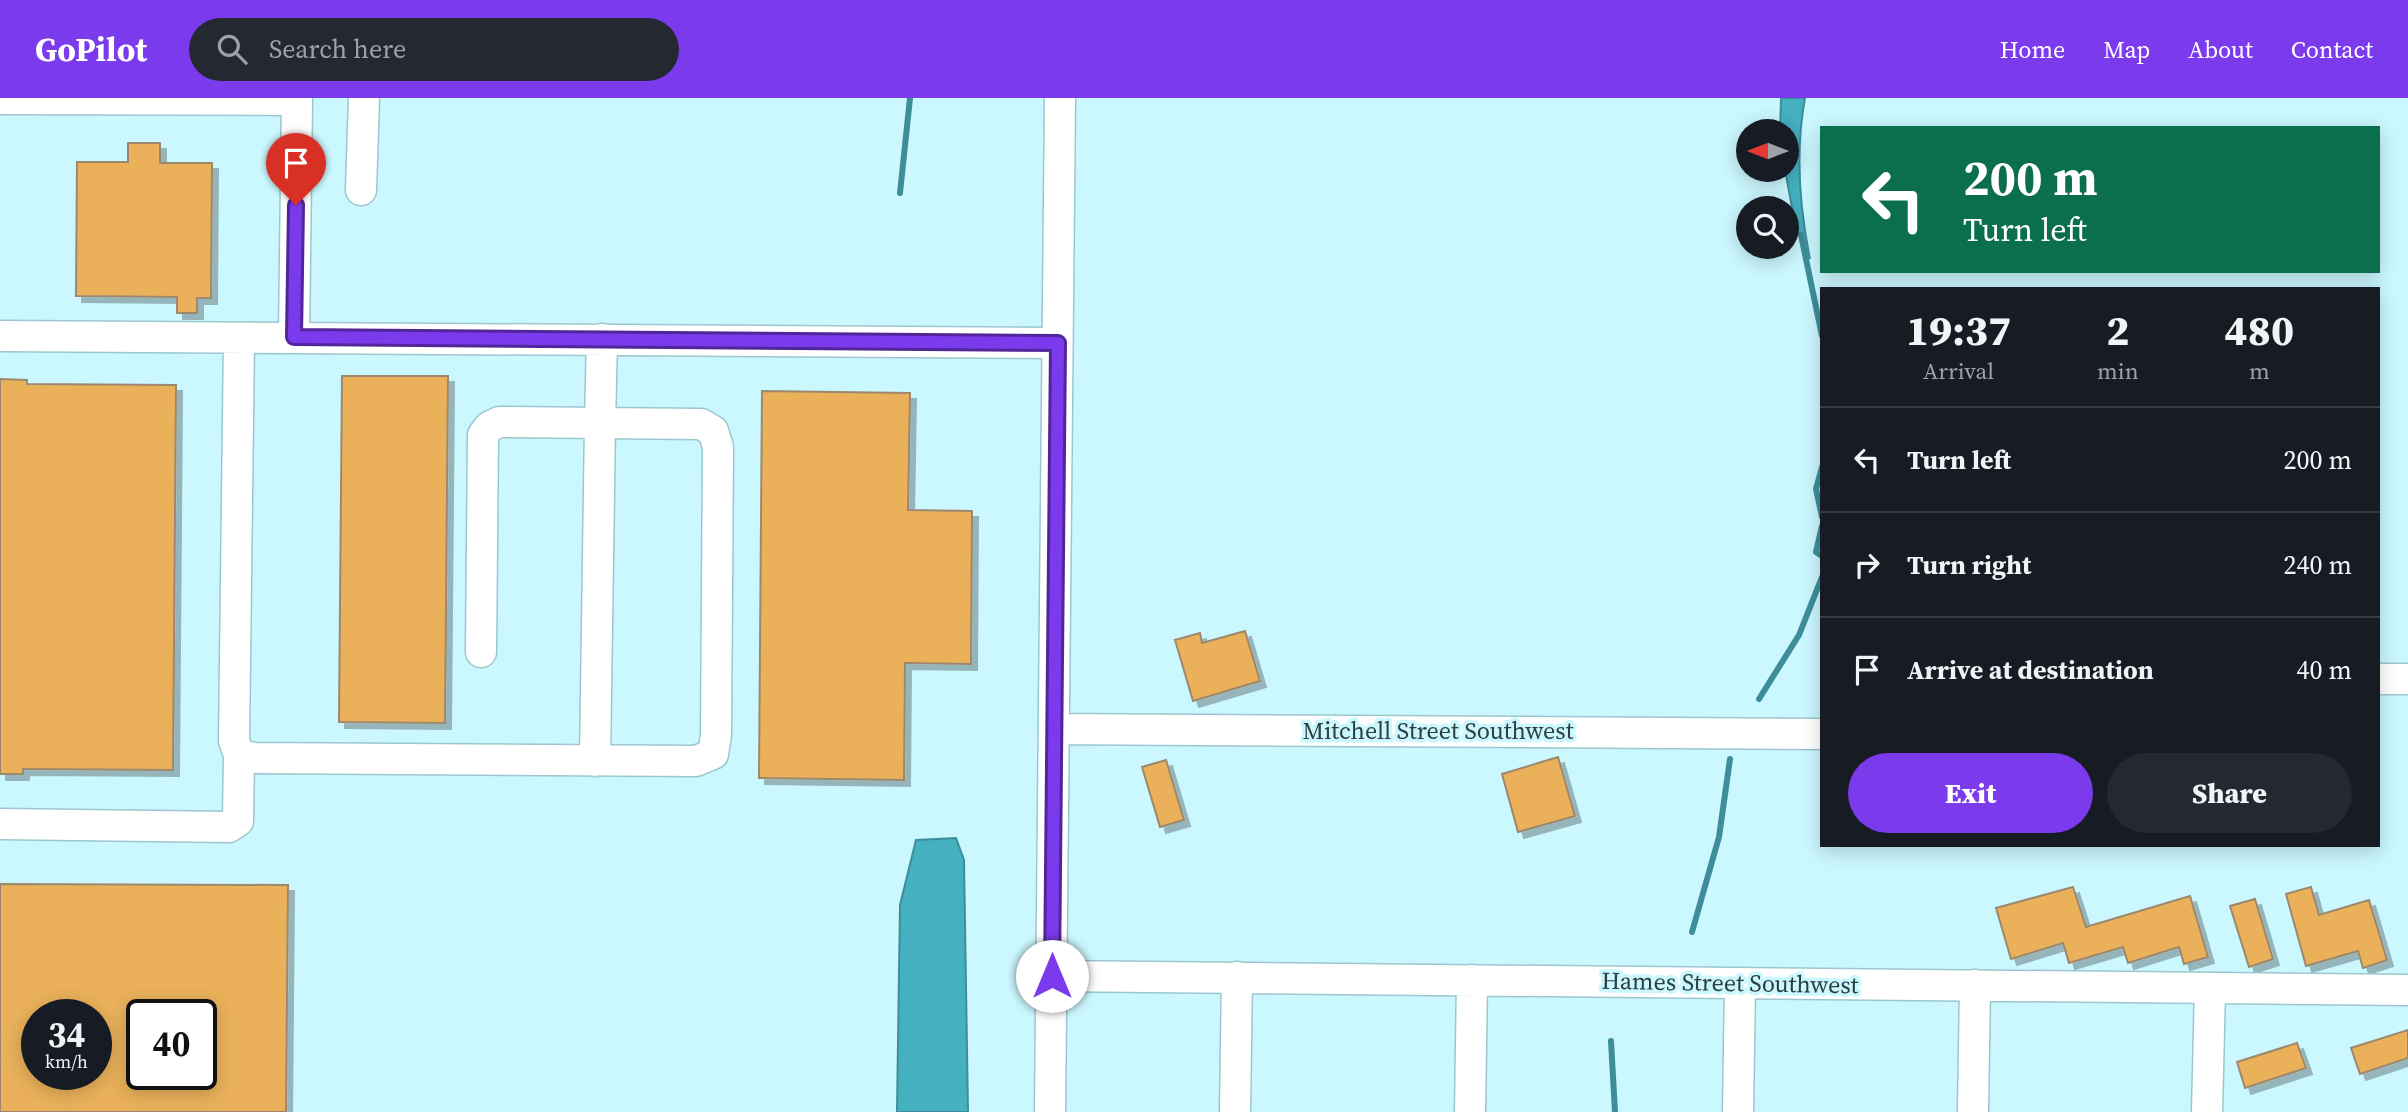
<!DOCTYPE html>
<html lang="en">
<head>
<meta charset="utf-8">
<style>
  body { margin:0; font-family:"Source Serif 4",serif; background:#242831; color:#f1f3f6; height:100vh; display:flex; flex-direction:column; font-size:26px; white-space:nowrap }
  * { box-sizing:border-box; margin:0 }
  p { font-size:23px; color:#9ea1a6 }
  .icon { flex:none; width:38px; height:38px; fill:none; stroke:currentColor; stroke-width:2; stroke-linecap:round; stroke-linejoin:round }
  .map { position:relative; flex:1; overflow:hidden }
  .sheet { position:absolute; left:1820px; top:189px; width:560px; height:560px; display:flex; flex-direction:column; background:#171b24; border-radius:0px; box-shadow:0 4px 18px #0003 }
  .sheet>* { flex:none }
  .top-card { position:absolute; left:1820px; top:28px; width:560px; height:147px; border-radius:0px; box-shadow:0 4px 18px #0003; background:#0b6e4f; color:#fff; overflow:hidden }
  .needle { width:46px; rotate:270deg }
  .controls { position:absolute; left:1736px; top:21px; display:grid; gap:14px }
  .controls a { display:grid; place-items:center; width:63px; height:63px; border-radius:50%; background:#171b24; box-shadow:0 4px 18px #0003; font-size:35px }
  .speed { position:absolute; left:21px; top:901px; display:flex; gap:14px; font-size:35px; font-weight:700; text-align:center }
  .speed>* { display:grid; place-content:center; width:91px; height:91px; border-radius:50%; background:#171b24; box-shadow:0 4px 18px #0003; line-height:1 }
  .speed small { font-size:18px; font-weight:400 }
  .speed .limit { border:4px solid #111; border-radius:10px; background:#fff; color:#111 }
  .pin { position:absolute; display:grid; place-items:center; width:60px; height:60px; color:#fff; margin:-72px -30px; border-radius:50% 50% 50% 0; rotate:-45deg; box-shadow:0 0 7px #0007 }
  .pin .icon { rotate:45deg }
  .me { position:absolute; width:77px; margin:-38px; rotate:0deg; stroke-linejoin:round; filter:drop-shadow(0 0 5px #0008) }
  .turn { display:flex; align-items:center; gap:24px; height:147px; padding:0 28px; font-size:32px }
  .turn .icon { width:91px; height:91px; stroke-width:2.5 }
  .turn b { display:block; font-size:49px; line-height:60px }
  .eta { display:flex; justify-content:space-evenly; align-items:center; height:119px; text-align:center }
  .eta b { font-size:42px; font-weight:800; line-height:49px }
  .cta { display:flex; gap:14px; margin-top:auto; padding:14px 28px }
  .cta a { flex:1; height:80px; border-radius:42px; background:#7c3aed; color:#fff; font-size:28px; font-weight:800; line-height:80px; text-align:center }
  .cta a+a { background:#242831; color:#f1f3f6 }
  ul { padding:0; list-style:none }
  li { display:flex; align-items:center; gap:21px; height:105px; padding:0 28px; border-top:2px solid #363941 }
  li div { flex:1 }
  li b { display:block; font-size:26px }
  li em { font-style:normal }
  header { display:flex; align-items:center; gap:42px; box-sizing:border-box; height:98px; padding:0 35px; background:#7c3aed; color:#fff }
  header strong { font-size:33px }
  nav { display:flex; gap:38px; margin-inline-start:auto; font-size:24px }
  .search { width:490px; height:63px; background:#242831; display:flex; align-items:center; gap:18px; box-sizing:border-box; padding:0 24px; border-radius:38px; color:#9ea1a6; font-size:26px }
  .map>svg:first-child { display:block }
  .water { fill:#44b0c0; stroke:#3d8e9a; stroke-width:2 }
  .lines { fill:none; stroke-linecap:round; stroke-linejoin:round }
  .stream { stroke:#3d8e9a; stroke-width:6 }
  .building { fill:#eab15a; stroke:#9c886d; stroke-width:2; fill-rule:evenodd; filter:url(#shadow) }
  .minor-casing { stroke:#9cc7ce; stroke-width:33 }
  .minor { stroke:#fff; stroke-width:30 }
  .route-casing { stroke:#51269a; stroke-width:18 }
  .route { stroke:#7c3aed; stroke-width:12 }
  .labels { text-anchor:middle; stroke-width:7; stroke-linejoin:round; paint-order:stroke }
  .street-label { font-size:24px; fill:#2d3f41; stroke:#cbf7fe }
</style>
</head>
<body>
<header>
<strong>GoPilot</strong>
<div class="search"><svg class="icon" aria-label="search" viewBox="0 0 24 24"><circle cx="10" cy="10" r="6"/><path d="M15 15l6 6"/></svg>Search here</div>
<nav><a>Home</a><a>Map</a><a>About</a><a>Contact</a></nav>
</header>
<div class="map">
<svg width="2408" height="1014" viewBox="0 0 2408 1014">
  <defs>
    <filter id="shadow"><feDropShadow dx="6" dy="6" stdDeviation="0" flood-color="#0004"/></filter>
  </defs>
  <rect width="100%" height="100%" fill="#cbf7fe"/>
  <path class="water" d="M1781 0H1805C1795 54 1799 107 1810 161L1796 131 1785 72 1787 33H1780Z
    M956 740 964 762 968 1014H897L900 807 916 742Z"/>
  <g class="lines">
    <path class="stream" d="M900 95 910 0
      M1801 137 1822 238
      M1822 369 1816 391 1822 419
      M1822 428 1816 454 1822 458
      M1759 601 1799 537 1822 479
      M1692 834 1719 739 1730 661
      M1611 943 1615 1014"/>
  </g>
  <path class="building" d="M128 45H160V65H212L211 200H197V215H177V199L76 198 77 64H128Z
    M342 278H448L445 625 339 624Z
    M0 281 27 282V286L176 287 173 672 23 671V676H0Z
    M762 293 910 295 908 412 972 413 971 566 905 565 904 682 759 680Z
    M1245 533 1260 583 1193 603 1175 542 1200 535 1202 545Z
    M1558 659 1575 718 1518 734 1502 676Z
    M1166 662 1184 722 1160 729 1142 669Z
    M0 786 288 787 286 1014H0ZM37 917H96V976H37ZM142 917H201V976H142Z
    M2073 789 2086 829 2190 798 2208 859 2184 866 2179 849 2128 865 2123 849 2069 865 2063 845 2011 861 1996 810Z
    M2311 789 2319 817 2369 802 2387 862 2363 870 2358 853 2306 868 2286 796Z
    M2255 801 2273 861 2249 869 2230 808Z
    M2408 932V960L2360 976 2351 950Z
    M2297 945 2306 970 2245 990 2237 964Z"/>
  <g class="lines">
    <g class="minor-casing">
      <path id="minor" d="M0 1 297 2 294 239
        M361 92 364 0
        M0 238 1057 245
        M239 240 234 643 239 657 255 660 696 663 713 656 716 637 718 349 713 333 701 326 600 325 602 241
        M481 554 483 337 489 329 499 324 600 325 595 663
        M2378 581H2408
        M1054 631 1822 636
        M0 726 229 729 238 723 239 657
        M1052 878 2408 892
        M1050 1014 1060 0
        M1235 1014 1237 879
        M1470 1014 1472 882
        M1738 1014 1740 885
        M1973 1014 1975 887
        M2207 1014 2210 890"/>
    </g>
    <use href="#minor" class="minor"/>
  </g>
  <g class="lines">
    <g class="route-casing">
      <path id="route" d="M296 107 294 239 1058 245 1052 878"/>
    </g>
    <use href="#route" class="route"/>
  </g>
  <g class="labels">
    <g class="street-label">
      <text x="1438" y="641">Mitchell Street Southwest</text>
      <text transform="translate(1730 885) rotate(1)" y="8">Hames Street Southwest</text>
    </g>
  </g>
</svg>
<div class="controls">
<a><svg class="needle" viewBox="-14 -14 28 28"><path d="M0-13l5 13h-10z" fill="#e53935"/><path d="M0 13l5-13h-10z" fill="#9ea1a6"/></svg></a>
<a><svg class="icon" aria-label="search" viewBox="0 0 24 24"><circle cx="10" cy="10" r="6"/><path d="M15 15l6 6"/></svg></a>
</div>
<div class="speed"><div>34<small>km/h</small></div><div class="limit">40</div></div>
<div class="pin" style="left:296px;top:107px;background:#d93025"><svg class="icon" aria-label="arrive" viewBox="0 0 24 24"><path d="M6 21V4h12l-3 4 3 4H6"/></svg></div>
<svg class="me" style="left:1052px;top:878px" viewBox="-20 -20 40 40"><circle r="19" fill="#fff"/><path d="M0-13L10 11 0 6-10 11z" fill="#7c3aed"/></svg>
<div class="top-card">
<div class="turn"><svg class="icon" aria-label="left" viewBox="0 0 24 24"><path d="M17 20v-9H6M10 6l-5 5 5 5"/></svg><div><b>200 m</b>Turn left</div></div>
</div>
<section class="sheet">
<div class="eta">
<div><b>19:37</b><p>Arrival</p></div>
<div><b>2</b><p>min</p></div>
<div><b>480</b><p>m</p></div>
</div>
<ul>
<li><svg class="icon" aria-label="left" viewBox="0 0 24 24"><path d="M17 20v-9H6M10 6l-5 5 5 5"/></svg><div><b>Turn left</b></div><em>200 m</em></li>
<li><svg class="icon" aria-label="right" viewBox="0 0 24 24"><path d="M7 20v-9h11M14 6l5 5-5 5"/></svg><div><b>Turn right</b></div><em>240 m</em></li>
<li><svg class="icon" aria-label="arrive" viewBox="0 0 24 24"><path d="M6 21V4h12l-3 4 3 4H6"/></svg><div><b>Arrive at destination</b></div><em>40 m</em></li>
</ul>
<div class="cta"><a>Exit</a><a>Share</a></div>
</section>
</div>
</body>
</html>
